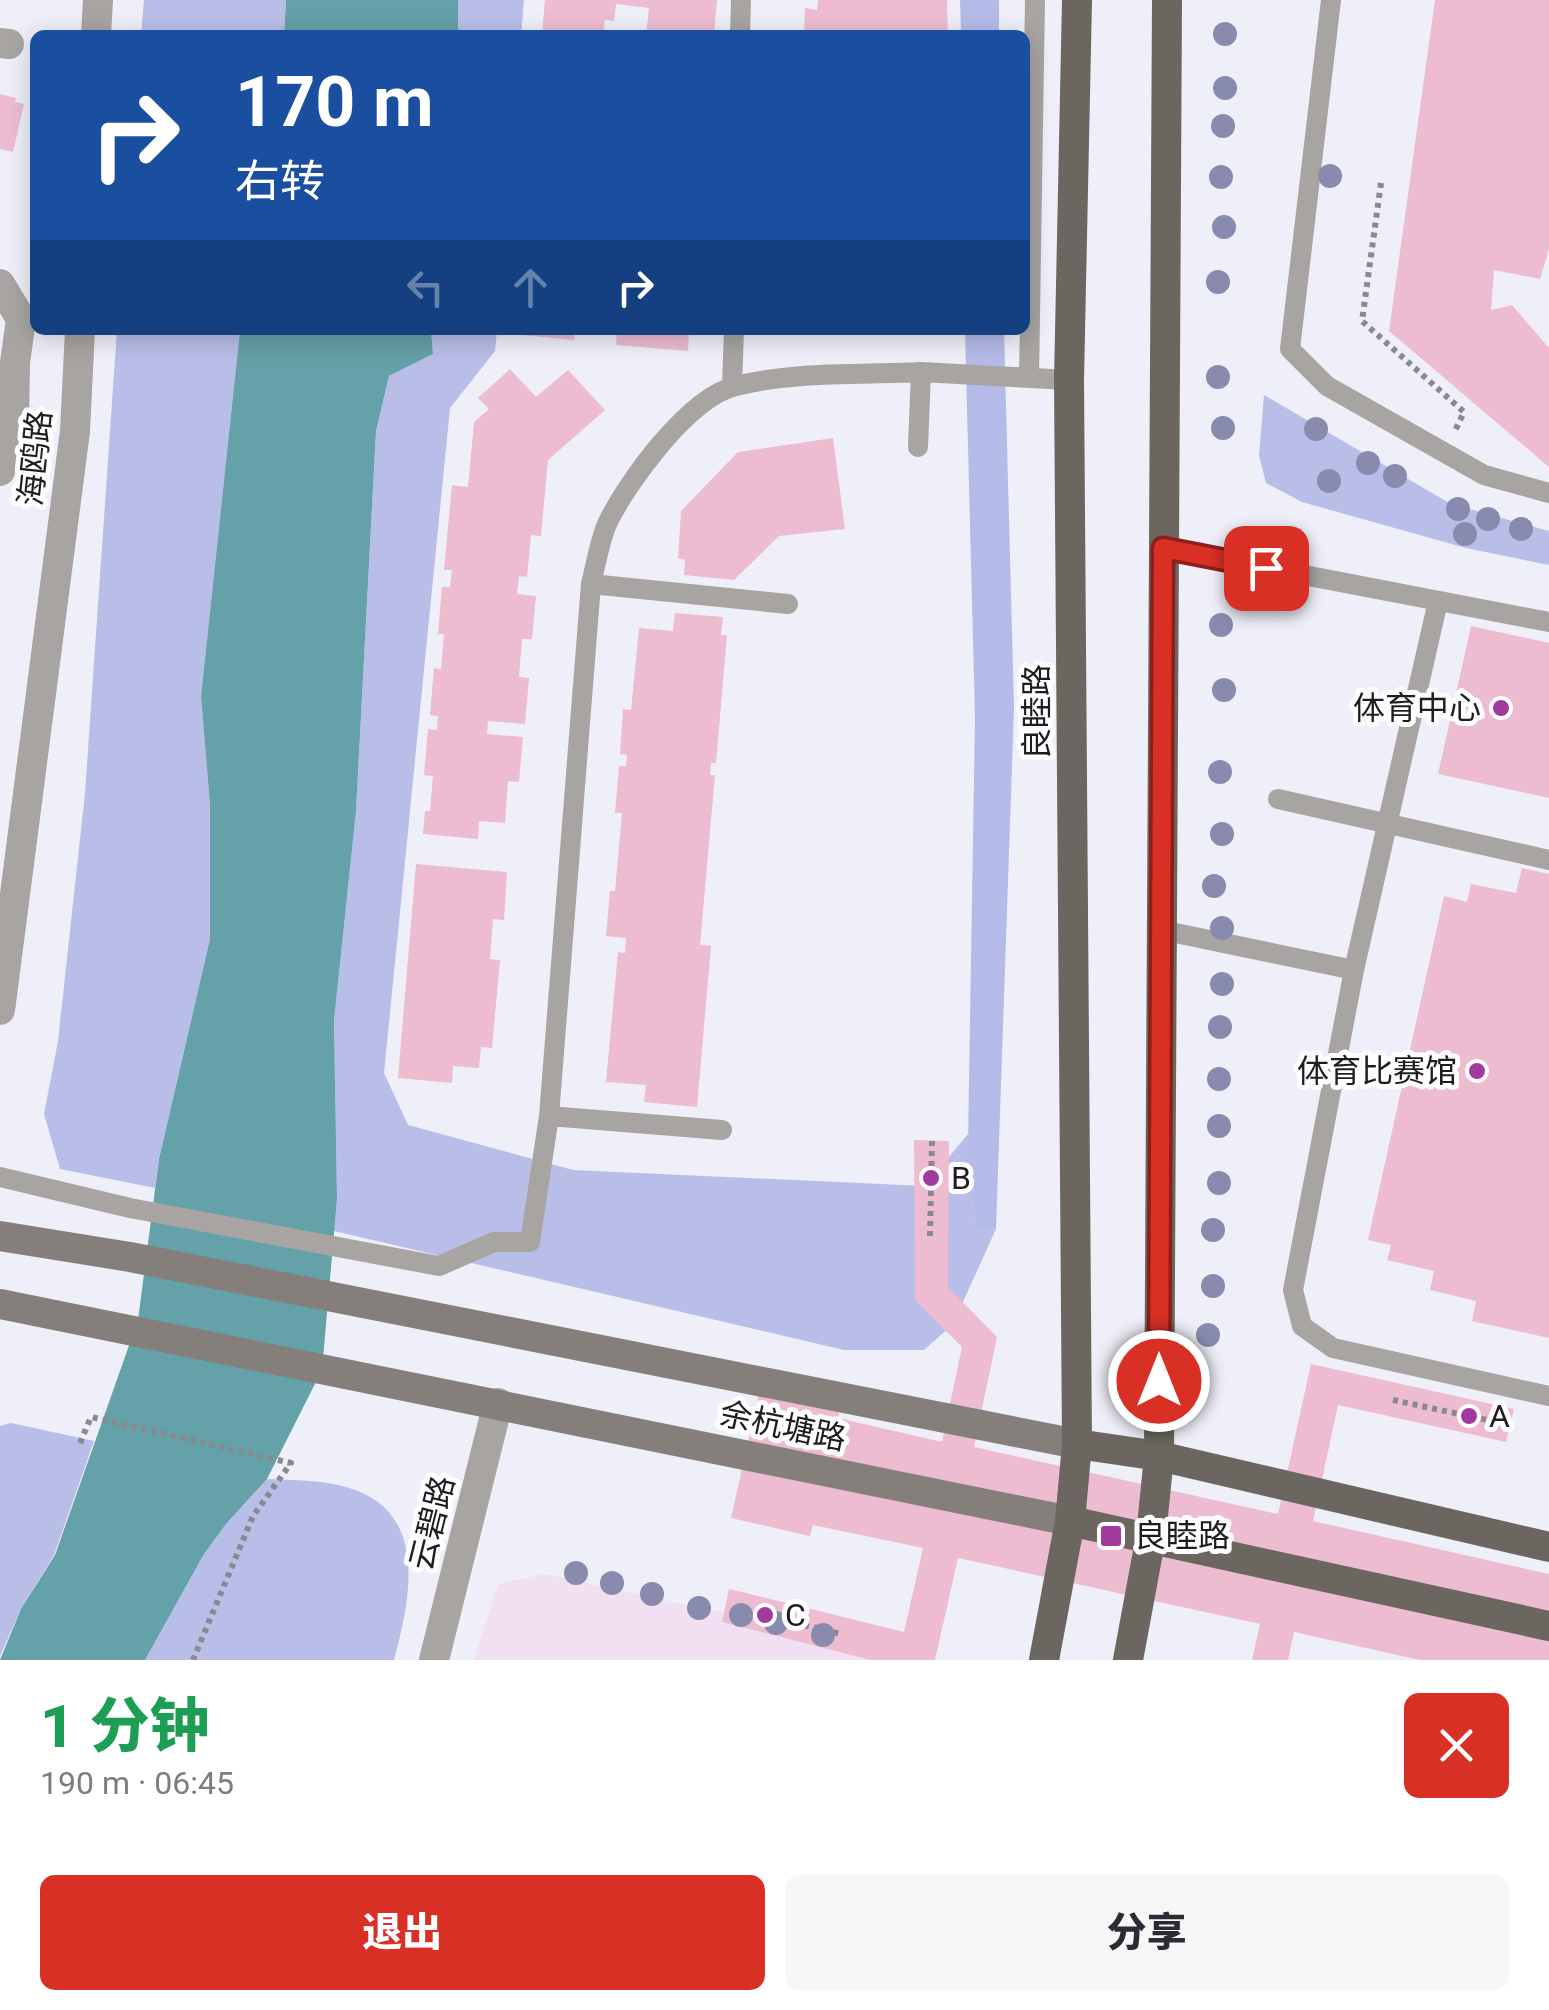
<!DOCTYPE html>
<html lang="zh">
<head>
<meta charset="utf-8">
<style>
  body { margin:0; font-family:Roboto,"Noto Sans SC",sans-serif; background:#f7f7f7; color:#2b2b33; height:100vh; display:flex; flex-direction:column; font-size:38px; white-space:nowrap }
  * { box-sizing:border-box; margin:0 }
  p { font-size:32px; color:#7c7c81 }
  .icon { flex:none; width:55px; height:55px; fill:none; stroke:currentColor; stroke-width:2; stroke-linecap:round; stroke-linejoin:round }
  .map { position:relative; height:1660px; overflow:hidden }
  .panel { display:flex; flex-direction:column; background:#fff; flex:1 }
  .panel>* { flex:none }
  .guide { position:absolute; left:30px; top:30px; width:1000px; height:305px; border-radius:15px; box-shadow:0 5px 25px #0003; background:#1a4fa0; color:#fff; overflow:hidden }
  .pin { position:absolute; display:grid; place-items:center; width:85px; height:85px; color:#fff; margin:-42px; border-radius:20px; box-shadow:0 5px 15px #0006 }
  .me { position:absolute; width:110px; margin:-55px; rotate:0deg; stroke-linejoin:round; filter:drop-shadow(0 0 8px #0008) }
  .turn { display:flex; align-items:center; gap:35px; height:210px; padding:0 40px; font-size:45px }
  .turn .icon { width:130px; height:130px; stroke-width:2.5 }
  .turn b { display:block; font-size:70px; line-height:85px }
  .lanes { display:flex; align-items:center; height:95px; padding:0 40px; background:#0003; justify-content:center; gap:50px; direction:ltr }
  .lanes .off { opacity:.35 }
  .round { display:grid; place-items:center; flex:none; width:105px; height:105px; border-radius:15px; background:#f7f7f7 }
  .head { display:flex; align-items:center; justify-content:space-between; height:170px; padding:0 40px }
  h1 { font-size:60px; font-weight:800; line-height:75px; color:#1e9e55 }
  .action { display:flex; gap:20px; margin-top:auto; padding:20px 40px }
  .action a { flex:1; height:115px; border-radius:15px; background:#d93025; color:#fff; font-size:40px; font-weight:800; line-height:115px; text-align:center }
  .action a+a { background:#f7f7f7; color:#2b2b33 }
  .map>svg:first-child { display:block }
  .commercial { fill:#f0e0f2 }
  .green { fill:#b8bee8 }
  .forest { fill:#b5bbe8 }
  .water { fill:#65a1a8 }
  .building { fill:#edbcd1 }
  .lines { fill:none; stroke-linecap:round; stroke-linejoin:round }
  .path { stroke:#89898f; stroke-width:6; stroke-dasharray:5 5; stroke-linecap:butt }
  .lane { stroke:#a7a4a1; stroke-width:20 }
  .street { stroke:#a7a4a1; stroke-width:30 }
  .secondary { stroke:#847f7b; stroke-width:30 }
  .primary { stroke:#6b6660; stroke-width:30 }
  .tree { fill:#898bae }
  .route-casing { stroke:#8d1f18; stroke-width:25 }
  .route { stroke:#d93025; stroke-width:18 }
  .poi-dot { fill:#a13a9d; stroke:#fdfdff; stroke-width:4 }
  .labels { text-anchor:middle; stroke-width:10; stroke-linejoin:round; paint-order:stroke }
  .street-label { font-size:32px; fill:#1d1d20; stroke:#fdfdff }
  .poi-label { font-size:32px; fill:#1d1d20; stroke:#fdfdff; text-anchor:start }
</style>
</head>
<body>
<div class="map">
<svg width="1549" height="1660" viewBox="0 0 1549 1660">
  <rect width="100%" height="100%" fill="#eeeff8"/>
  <path class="commercial" d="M545 1574 872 1645 900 1660H474L498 1584Z"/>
  <path class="green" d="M144 0H286L284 35H141Z
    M458 0H524L521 35H458Z
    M117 330H240L201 696 210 804V939L159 1159 155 1188 60 1169 44 1114 58 1041 85 793Z
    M431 330H497L495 351 450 408 384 1073 408 1125 573 1170 925 1186 968 1134 975 1224 996 1229 953 1324 924 1350H844L334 1231 337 1199 334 1021 356 811 376 431 389 376 433 354Z
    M1264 395 1451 504 1549 531V565L1466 548 1302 502 1266 483 1259 455Z
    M11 1423 94 1441 54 1555 21 1609 0 1656V1426Z
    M267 1479C290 1480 315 1480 338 1485 430 1505 412 1593 394 1660H145L204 1554 226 1524Z"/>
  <path class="forest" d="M960 0H999V35H961Z
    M965 330H1004L1014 708 996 1229 975 1225 968 1142 975 718Z"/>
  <path class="water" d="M286 0H458V35H284Z
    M240 330H431L433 354 389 376 376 431 356 811 334 1021 337 1199 322 1370 267 1479 226 1524 204 1554 145 1660H0L21 1609 55 1555 138 1320 159 1159 210 939V805L201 696Z"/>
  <path class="building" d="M545 0H717L714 35H646L649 8 616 4 614 21 605 20 603 35H542Z
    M818 0H947L948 35H804L805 8 817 10Z
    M1435 0H1549V249L1540 279 1494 270 1491 310 1512 305 1549 348V467L1389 331Z
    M0 94 16 98 15 102 24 104 13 152 0 149Z
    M513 330H575L574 340 512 334Z
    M617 330H689L688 351 616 345Z
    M510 369 536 397 568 370 605 410 548 460 541 536 531 535 527 577 519 576 517 594 536 596 532 639H522L519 677 529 678 525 724 488 721 487 734 523 737 519 782 508 781 505 823 479 821 478 839 423 834 425 811H430L433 776 424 775 428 729 437 730 438 716 430 715 434 668 441 669 444 634H438L442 587H450L452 570H444L452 485 468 487 474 422 489 409 478 398Z
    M833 438 845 529 779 536 734 580 684 575 685 560 678 558 681 511 738 452Z
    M675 613 723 617 721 635H727L716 763H711L710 775H715L700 945 711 946 697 1107 644 1102 646 1085 606 1082 618 952 625 953 626 938 606 936 610 891H615L622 813H615L619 766H626L627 755 620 754 623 709 631 710 639 628 673 631Z
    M1471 626 1549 643V798L1438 774Z
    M416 864 507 872 504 920 493 919 490 959 500 960 492 1048 481 1047 479 1068 453 1066 452 1083 398 1078Z
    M1522 868 1549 874V1338L1472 1321 1476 1301 1430 1290 1434 1271 1387 1260 1391 1245 1368 1240 1444 896 1467 902 1471 884 1516 893Z
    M914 1140 949 1141 948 1287 997 1337 974 1447 1278 1514 1311 1364 1514 1409 1506 1442 1338 1405 1313 1521 1549 1574V1660H1420L1294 1632 1288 1660H1252L1260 1624 958 1558 935 1660H871L722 1622 729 1589 904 1632 923 1548 813 1525 810 1536 731 1518 760 1389 840 1407 838 1418 942 1442 962 1347 915 1300Z"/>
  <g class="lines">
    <path class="path" d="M1381 183 1362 321 1464 412 1454 433
      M930 1236 932 1141
      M1393 1400 1497 1422
      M80 1443 91 1417 291 1463 253 1516 193 1660
      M736 1609 841 1634"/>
    <path class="lane" d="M1331 0 1290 349 1327 386 1484 475 1549 493
      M740 35 741 0
      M1029 378 1035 0
      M732 386 734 330
      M918 447 921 372 1069 380
      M1163 548 1549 622
      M591 584 788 604
      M1278 799 1549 860
      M1161 930 1354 970 1438 601
      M1354 970 1293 1290 1302 1326 1333 1348 1549 1396
      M549 1116 591 584C596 564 599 543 607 524 627 482 689 397 736 386 795 371 861 375 921 372
      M0 1177 130 1208 439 1266 494 1242H530L549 1116 722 1130"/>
    <path class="street" d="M96 35 98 0
      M0 43 9 44
      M0 284 21 319 15 363 14 421 0 471
      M0 1010 75 431 80 330
      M434 1660 498 1403"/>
    <path class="secondary" d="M0 1236 130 1257 1077 1444
      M0 1304 1070 1521"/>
    <path class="primary" d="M1077 1444 1159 1456 1549 1547
      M1070 1521 1549 1626
      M1044 1660 1070 1521 1077 1444 1069 380 1077 0
      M1128 1660 1151 1536 1159 1456 1167 0"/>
  </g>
  <g class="tree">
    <circle cx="1225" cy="34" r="12"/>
    <circle cx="1225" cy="88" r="12"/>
    <circle cx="1223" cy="126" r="12"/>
    <circle cx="1330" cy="176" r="12"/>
    <circle cx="1221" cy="177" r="12"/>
    <circle cx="1224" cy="227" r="12"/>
    <circle cx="1218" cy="282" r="12"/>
    <circle cx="1218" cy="377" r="12"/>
    <circle cx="1223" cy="428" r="12"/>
    <circle cx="1316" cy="429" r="12"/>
    <circle cx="1368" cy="463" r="12"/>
    <circle cx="1395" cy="476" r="12"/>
    <circle cx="1329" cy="481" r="12"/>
    <circle cx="1458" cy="509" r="12"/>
    <circle cx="1488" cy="519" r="12"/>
    <circle cx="1521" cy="529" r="12"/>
    <circle cx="1465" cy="534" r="12"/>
    <circle cx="1221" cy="625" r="12"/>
    <circle cx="1224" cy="690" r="12"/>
    <circle cx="1220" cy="772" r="12"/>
    <circle cx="1222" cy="834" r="12"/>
    <circle cx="1214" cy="886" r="12"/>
    <circle cx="1222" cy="928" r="12"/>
    <circle cx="1222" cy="984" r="12"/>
    <circle cx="1220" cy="1027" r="12"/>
    <circle cx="1219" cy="1079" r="12"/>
    <circle cx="1219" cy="1126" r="12"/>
    <circle cx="1219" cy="1183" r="12"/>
    <circle cx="1213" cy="1230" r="12"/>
    <circle cx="1213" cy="1286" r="12"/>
    <circle cx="1208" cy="1335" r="12"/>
    <circle cx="576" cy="1573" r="12"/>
    <circle cx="612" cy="1583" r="12"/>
    <circle cx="652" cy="1594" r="12"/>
    <circle cx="699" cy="1608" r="12"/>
    <circle cx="741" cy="1615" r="12"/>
    <circle cx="776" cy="1623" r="12"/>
    <circle cx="823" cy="1635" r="12"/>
  </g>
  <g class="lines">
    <g class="route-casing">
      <path id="route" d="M1159 1381 1163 548 1266 568"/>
    </g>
    <use href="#route" class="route"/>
  </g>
  <g class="poi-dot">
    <circle cx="1501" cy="708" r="10"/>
    <circle cx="1477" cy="1071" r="10"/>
    <circle cx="931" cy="1178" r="10"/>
    <circle cx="1469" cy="1416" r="10"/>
    <rect x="1099" y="1524" width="24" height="24" rx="5"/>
    <circle cx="765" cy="1615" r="10"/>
  </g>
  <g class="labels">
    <g class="street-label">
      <text transform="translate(35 458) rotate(-84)" y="11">海鸥路</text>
      <text transform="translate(1037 712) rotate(-90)" y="11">良睦路</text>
      <text transform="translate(783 1426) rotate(12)" y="11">余杭塘路</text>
      <text transform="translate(432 1523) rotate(-76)" y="11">云碧路</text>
    </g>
    <g class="poi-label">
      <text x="1481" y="719" text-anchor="end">体育中心</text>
      <text x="1457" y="1082" text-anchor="end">体育比赛馆</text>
      <text x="951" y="1189">B</text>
      <text x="1489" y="1427">A</text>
      <text x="1134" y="1547">良睦路</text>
      <text x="785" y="1626">C</text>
    </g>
  </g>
</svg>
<div class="pin" style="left:1266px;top:568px;background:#d93025"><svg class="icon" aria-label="arrive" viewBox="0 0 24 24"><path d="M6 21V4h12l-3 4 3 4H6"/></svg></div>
<svg class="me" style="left:1159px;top:1381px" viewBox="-20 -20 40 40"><circle r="17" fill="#d93025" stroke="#fff" stroke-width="3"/><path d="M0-11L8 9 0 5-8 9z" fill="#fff"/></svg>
<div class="guide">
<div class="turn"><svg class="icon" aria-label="right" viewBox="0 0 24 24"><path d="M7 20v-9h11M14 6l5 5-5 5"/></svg><div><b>170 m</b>右转</div></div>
<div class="lanes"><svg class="icon off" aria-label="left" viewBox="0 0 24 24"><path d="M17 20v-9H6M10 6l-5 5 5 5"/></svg><svg class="icon off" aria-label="ahead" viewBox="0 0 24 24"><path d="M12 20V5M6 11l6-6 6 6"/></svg><svg class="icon" aria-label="right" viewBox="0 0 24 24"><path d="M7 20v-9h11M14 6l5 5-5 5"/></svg></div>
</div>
</div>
<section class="panel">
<div class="head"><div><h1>1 分钟</h1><p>190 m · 06:45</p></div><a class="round" style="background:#d93025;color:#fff"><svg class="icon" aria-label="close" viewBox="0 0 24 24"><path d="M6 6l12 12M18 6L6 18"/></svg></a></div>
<div class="action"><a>退出</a><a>分享</a></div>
</section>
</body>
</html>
